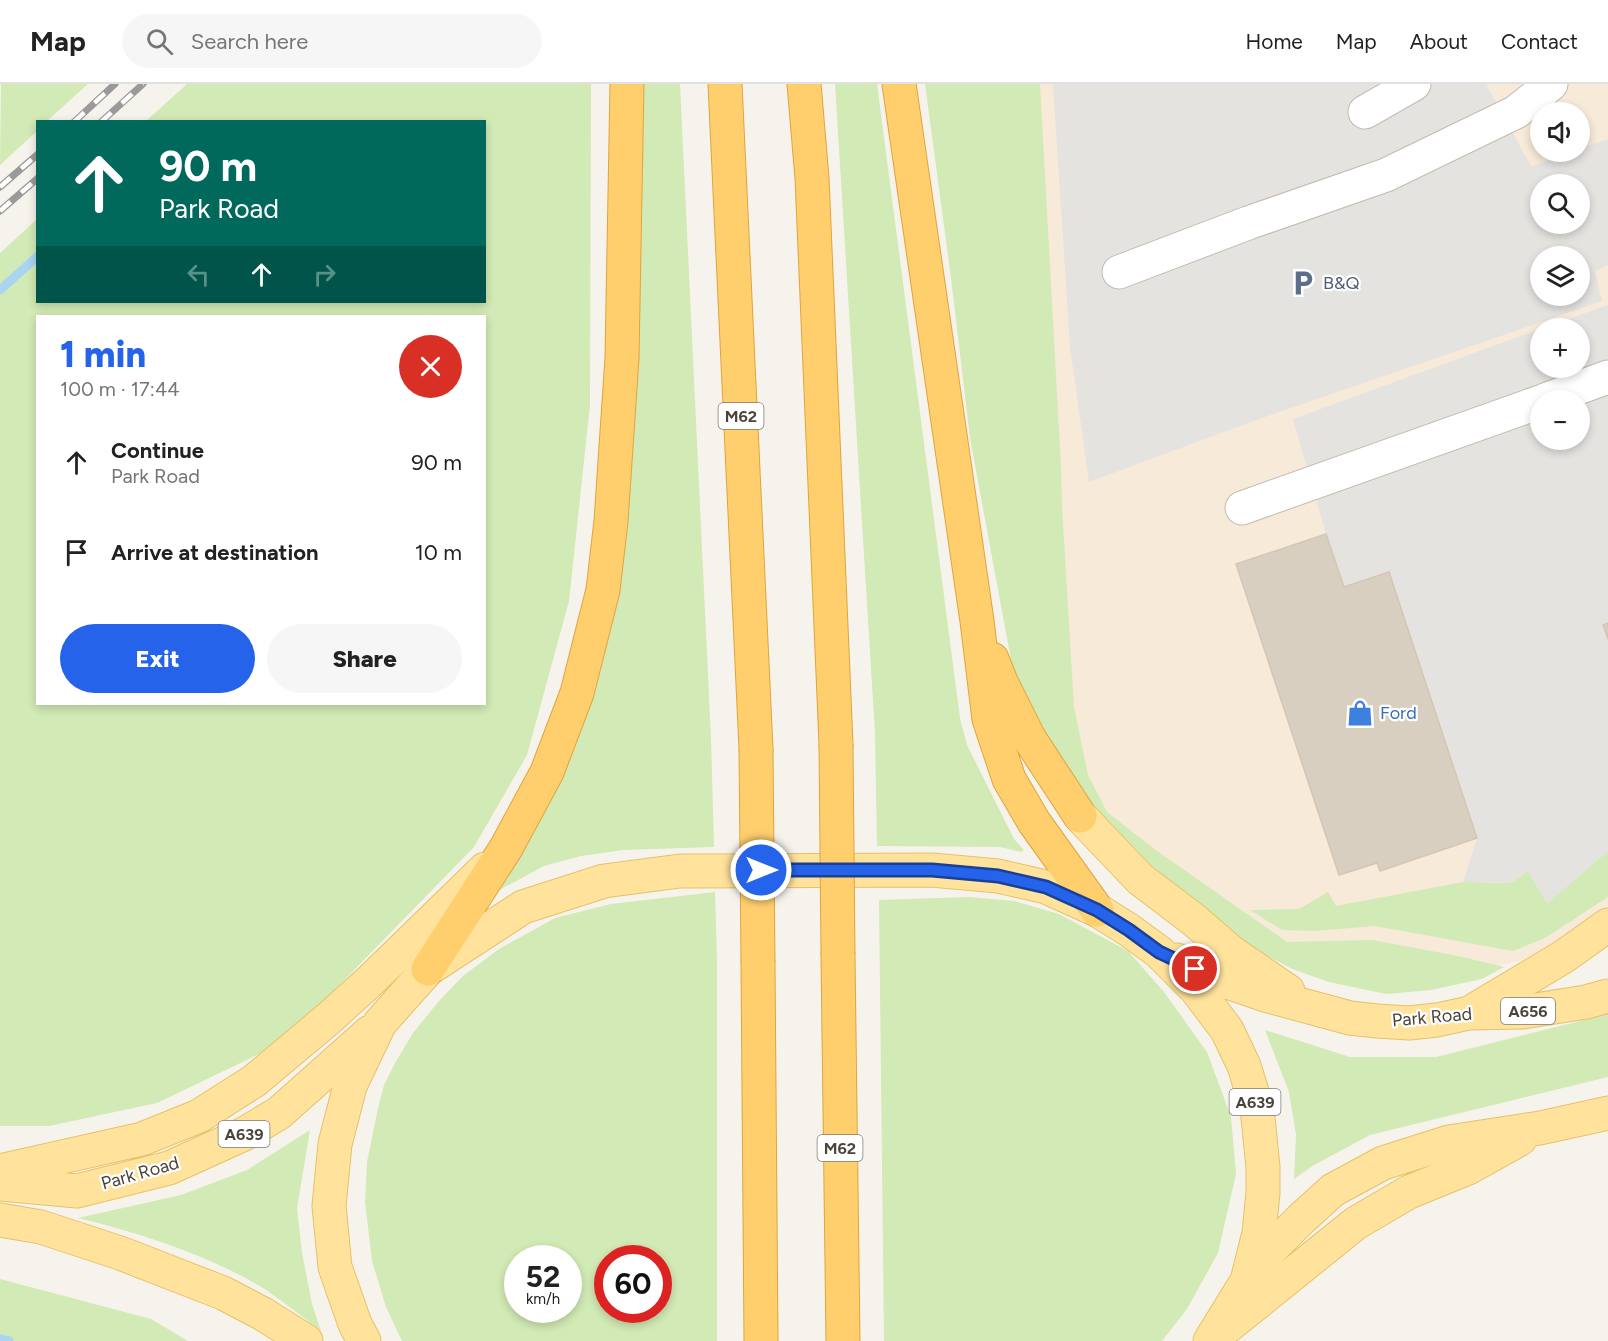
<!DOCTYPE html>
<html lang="en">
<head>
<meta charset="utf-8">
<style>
  body { margin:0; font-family:Figtree,sans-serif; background:#f6f6f6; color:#222; height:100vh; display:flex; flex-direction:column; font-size:22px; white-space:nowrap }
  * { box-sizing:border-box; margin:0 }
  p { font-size:20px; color:#767676 }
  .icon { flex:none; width:33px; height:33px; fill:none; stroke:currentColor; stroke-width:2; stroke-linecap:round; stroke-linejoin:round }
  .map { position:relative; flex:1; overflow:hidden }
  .sheet { position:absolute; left:36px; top:231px; width:450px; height:390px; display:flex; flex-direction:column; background:#fff; border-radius:0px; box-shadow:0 3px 9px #0003 }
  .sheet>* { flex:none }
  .guide { position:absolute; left:36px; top:36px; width:450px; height:183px; border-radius:0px; box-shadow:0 3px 9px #0003; background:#00695c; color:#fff; overflow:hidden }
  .buttons { position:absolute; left:1530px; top:18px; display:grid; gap:12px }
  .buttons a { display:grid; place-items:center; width:60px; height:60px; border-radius:50%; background:#fff; box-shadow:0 3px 9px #0003; font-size:30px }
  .speed { position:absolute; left:504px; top:1161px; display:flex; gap:12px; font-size:30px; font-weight:700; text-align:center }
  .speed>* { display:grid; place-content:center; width:78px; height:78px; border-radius:50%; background:#fff; box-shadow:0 3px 9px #0003; line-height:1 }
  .speed small { font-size:15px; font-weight:400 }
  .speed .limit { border:9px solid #d22; background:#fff; color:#111 }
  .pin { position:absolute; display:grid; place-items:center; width:51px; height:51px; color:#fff; margin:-26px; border:3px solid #fff; border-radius:50%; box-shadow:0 2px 6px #0007 }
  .me { position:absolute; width:66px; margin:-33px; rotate:90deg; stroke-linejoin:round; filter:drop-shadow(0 0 4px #0008) }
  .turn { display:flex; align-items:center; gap:21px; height:126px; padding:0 24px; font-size:27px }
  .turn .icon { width:78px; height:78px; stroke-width:2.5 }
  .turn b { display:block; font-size:42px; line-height:51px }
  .lanes { display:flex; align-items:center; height:57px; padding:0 24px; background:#0003; justify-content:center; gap:30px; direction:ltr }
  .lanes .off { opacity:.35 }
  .round { display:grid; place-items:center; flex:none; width:63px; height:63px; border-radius:32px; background:#f6f6f6 }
  .headline { display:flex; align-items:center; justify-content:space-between; height:102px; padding:0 24px }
  h1 { font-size:36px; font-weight:800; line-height:45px; color:#2563eb }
  .primary-button { display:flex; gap:12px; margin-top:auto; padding:12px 24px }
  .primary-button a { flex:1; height:69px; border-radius:36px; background:#2563eb; color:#fff; font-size:24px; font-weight:800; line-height:69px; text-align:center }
  .primary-button a+a { background:#f6f6f6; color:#222 }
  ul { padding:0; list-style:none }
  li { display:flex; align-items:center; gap:18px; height:90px; padding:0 24px }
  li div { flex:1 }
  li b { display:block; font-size:22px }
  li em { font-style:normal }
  header { display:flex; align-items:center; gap:36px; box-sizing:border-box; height:84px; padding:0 30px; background:#fff; border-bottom:2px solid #e0e0e0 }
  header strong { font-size:28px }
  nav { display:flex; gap:33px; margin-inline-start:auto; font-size:21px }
  .search { width:420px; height:54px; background:#f6f6f6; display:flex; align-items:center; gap:15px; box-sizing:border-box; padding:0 21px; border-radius:33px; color:#767676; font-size:22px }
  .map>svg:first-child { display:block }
  .commercial { fill:#f7ead8; fill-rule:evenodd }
  .green { fill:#d2eab5; fill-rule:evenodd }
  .parking { fill:#e5e3e0; fill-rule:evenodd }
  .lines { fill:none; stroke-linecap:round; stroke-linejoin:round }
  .stream { stroke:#a9d4f2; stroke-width:9 }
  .building { fill:#d8cfc1; stroke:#d3c7b4; stroke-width:1.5 }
  .minor-casing { stroke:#c2bbae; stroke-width:35 }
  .major-casing { stroke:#e6c16a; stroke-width:35 }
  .highway-casing { stroke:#e0a43c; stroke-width:35 }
  .minor { stroke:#fff; stroke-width:33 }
  .major { stroke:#ffe39c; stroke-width:33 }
  .highway { stroke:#ffcf6e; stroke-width:33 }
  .rail-casing { stroke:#9a9a9a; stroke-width:7 }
  .rail { stroke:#fff; stroke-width:4.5; stroke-dasharray:14; stroke-linecap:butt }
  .highway-bridge-casing { stroke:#e0a43c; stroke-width:35; stroke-linecap:butt }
  .highway-bridge { stroke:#ffcf6e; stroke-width:33 }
  .route-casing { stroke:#184099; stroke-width:15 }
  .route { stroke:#2563eb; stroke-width:10 }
  .labels { text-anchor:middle; stroke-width:4.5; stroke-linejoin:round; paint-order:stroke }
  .shield { fill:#fff; stroke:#817c74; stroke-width:1.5 }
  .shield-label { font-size:16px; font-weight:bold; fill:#4b4439 }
  .service-label { font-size:18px; fill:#4e5e75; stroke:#fff; text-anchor:start }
  .shop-label { font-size:18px; fill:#366cbe; stroke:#fff; text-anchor:start }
  .street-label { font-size:18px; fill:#4b4439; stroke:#fff }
</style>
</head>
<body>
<header>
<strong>Map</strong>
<div class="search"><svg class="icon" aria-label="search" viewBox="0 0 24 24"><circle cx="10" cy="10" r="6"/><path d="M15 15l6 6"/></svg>Search here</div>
<nav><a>Home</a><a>Map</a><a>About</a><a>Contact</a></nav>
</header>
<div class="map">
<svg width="1608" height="1257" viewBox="0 0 1608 1257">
  <rect width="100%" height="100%" fill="#f6f3ec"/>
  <path class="commercial" d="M1013 0H1608V824L1597 833 1533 874 1416 898 1344 892 1164 799 1068 689ZM1540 28H1580V68H1540ZM1540 100H1580V140H1540ZM1540 172H1580V212H1540ZM1540 244H1580V284H1540ZM1540 316H1580V356H1540Z"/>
  <path class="green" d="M1 0H88L47 37 38 38 37 47 0 81Z
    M187 0H591L590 321 569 517 527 671 474 763 284 958 157 1019 49 1042H0V169L37 135 38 218H484V38L146 37ZM38 232H484V620H38Z
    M643 0H680L711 654 714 763 623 766 581 772 544 782 492 810 575 652Z
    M835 0H877L960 634 967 661 1014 755 1024 766 1021 768 1000 763 877 762 875 649Z
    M925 0H1040L1061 383 1062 423 1074 623 1088 691 1107 728 1153 764 1287 858 1372 856 1458 872 1504 883 1482 895 1431 906 1386 910 1329 898 1292 885 1221 847 1083 726 1014 592 970 354 951 194Z
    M1608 767V813L1545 854 1513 867 1375 842 1315 847 1282 846 1250 826 1299 825 1328 808 1336 822 1463 798 1511 799 1528 787 1547 819Z
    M715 808 717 876V1257H402L386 1223 372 1177 365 1118 367 1078 378 1024 384 1001 395 979 413 949 439 917 463 892 499 865 555 834 611 820ZM568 1174V1226H518V1174ZM658 1174V1226H608V1174Z
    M969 813 1014 817 1059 830 1128 867 1164 908 1207 968 1231 1033 1236 1090 1218 1169 1187 1225 1162 1257H884L879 816Z
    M1608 930V993L1370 1051 1314 1081 1294 1095 1296 1051 1289 1008 1265 946 1350 973H1436Z
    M310 1046 297 1124 302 1169 312 1220 321 1247C303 1233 285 1219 266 1206 212 1172 140 1149 78 1134L181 1111 247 1086Z
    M0 1195 151 1235 188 1257H0Z"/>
  <path class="parking" d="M1053 0H1486L1531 82 1573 68H1580V65L1608 55V181L1595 187 1602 217 1259 335 1089 398 1070 263ZM1540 100H1580V140H1540ZM1540 172H1580V212H1540Z
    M1608 221V767L1547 820 1528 787 1511 799 1463 798 1477 754 1389 489 1344 503 1326 450 1293 335 1540 245V284H1580V244H1543ZM1540 316H1580V356H1540Z"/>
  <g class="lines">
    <path class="stream" d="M0 206 38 172
      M0 1255 9 1257"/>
  </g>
  <path class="building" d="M1326 450 1344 503 1389 488 1477 754 1380 787 1377 779 1339 791 1236 480Z
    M1608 539V555L1603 541Z"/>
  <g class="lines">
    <g class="minor-casing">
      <path id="minor" d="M1365 28 1414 0
        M1119 188 1248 139 1386 91 1516 28 1551 0
        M1545 316 1608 293
        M1242 424 1540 318"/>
    </g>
    <g class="major-casing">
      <path id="major" d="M1080 732 1140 795 1194 836 1231 868 1288 907
        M1177 876 1213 893 1265 911 1350 934 1377 937 1409 939 1437 936 1469 929 1523 928 1586 918 1608 912
        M1471 928 1563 873 1608 841
        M0 1087 142 1055 199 1032 254 997 328 935 370 897 485 785
        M0 1100 77 1107 169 1084 244 1050 279 1029 370 948
        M0 1136 41 1143 120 1169 223 1209 263 1230 306 1257
        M1253 1189 1270 1166 1301 1135 1333 1106 1383 1079 1449 1058 1540 1044 1608 1029
        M1227 1243 1356 1139 1409 1108 1468 1084 1520 1055
        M364 1257 355 1240 335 1183 329 1122 335 1060 350 1002 380 939 428 885 523 823 604 797 680 787 932 786 998 792 1046 803 1097 826 1129 846 1159 868 1196 905 1227 946 1244 982 1257 1024 1263 1083V1109L1259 1149 1247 1197 1210 1257"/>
    </g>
    <g class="highway-casing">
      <path id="highway" d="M725 0 756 665
        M804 0 812 94 836 660
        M899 0 977 537 989 635 1009 695 1034 738 1097 826
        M992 575 1001 598 1029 654 1080 732
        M838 871 843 1257
        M758 879 761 1257
        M428 885 506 764 547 688 577 609 603 506 611 437 622 274 627 0"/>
    </g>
    <use href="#minor" class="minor"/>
    <use href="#major" class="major"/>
    <use href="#highway" class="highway"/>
    <g class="rail-casing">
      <path id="rail" d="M74 38 115 0
        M101 38 143 0
        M0 103 38 70
        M0 127 38 94"/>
    </g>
    <use href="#rail" class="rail"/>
    <g class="highway-bridge-casing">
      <path id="highway-bridge" d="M836 660 838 871
        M756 665 758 879"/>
    </g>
    <use href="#highway-bridge" class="highway-bridge"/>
  </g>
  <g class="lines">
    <g class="route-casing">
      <path id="route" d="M761 786H932L998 792 1046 803 1097 826 1129 846 1159 868 1195 885"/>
    </g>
    <use href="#route" class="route"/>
  </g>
  <defs>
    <g id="parking-bare" transform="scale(2.07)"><path d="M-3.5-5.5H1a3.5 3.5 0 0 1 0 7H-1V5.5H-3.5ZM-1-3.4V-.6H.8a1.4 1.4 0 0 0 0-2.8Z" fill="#5c6f8a" stroke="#fff" stroke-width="2.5" paint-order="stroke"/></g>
    <g id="shop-bare" transform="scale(2.07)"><path d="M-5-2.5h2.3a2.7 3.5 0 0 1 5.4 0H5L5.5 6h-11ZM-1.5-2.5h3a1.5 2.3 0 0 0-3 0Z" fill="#3f7fe0" stroke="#fff" stroke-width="2.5" paint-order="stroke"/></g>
  </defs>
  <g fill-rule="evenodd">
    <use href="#parking-bare" x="1303" y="199"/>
    <use href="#shop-bare" x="1360" y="629"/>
  </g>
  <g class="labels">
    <g class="shield">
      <rect x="718.5" y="319" width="45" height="26" rx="4.5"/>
      <rect x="1501" y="914" width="54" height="26" rx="4.5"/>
      <rect x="1229.5" y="1005" width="51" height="26" rx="4.5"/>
      <rect x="218.5" y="1037" width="51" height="26" rx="4.5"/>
      <rect x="817.5" y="1051" width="45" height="26" rx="4.5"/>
    </g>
    <g class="shield-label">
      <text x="741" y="338">M62</text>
      <text x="1528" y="933">A656</text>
      <text x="1255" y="1024">A639</text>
      <text x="244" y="1056">A639</text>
      <text x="840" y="1070">M62</text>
    </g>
    <g class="service-label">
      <text x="1323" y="205">B&amp;Q</text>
    </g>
    <g class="shop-label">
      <text x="1380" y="635">Ford</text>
    </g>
    <g class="street-label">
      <text transform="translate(1432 933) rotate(-5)" y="6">Park Road</text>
      <text transform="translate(140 1089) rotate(-16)" y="6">Park Road</text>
    </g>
  </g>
</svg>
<div class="buttons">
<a><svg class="icon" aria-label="sound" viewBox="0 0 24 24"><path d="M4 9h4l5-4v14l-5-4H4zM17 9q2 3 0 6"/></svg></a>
<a><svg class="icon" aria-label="search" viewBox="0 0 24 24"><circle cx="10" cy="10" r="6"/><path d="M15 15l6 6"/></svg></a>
<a><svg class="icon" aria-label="layers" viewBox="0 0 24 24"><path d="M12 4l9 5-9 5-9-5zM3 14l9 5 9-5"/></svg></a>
<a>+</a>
<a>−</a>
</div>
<div class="speed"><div>52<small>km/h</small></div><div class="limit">60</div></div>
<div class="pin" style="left:1195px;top:885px;background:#d93025"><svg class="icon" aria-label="arrive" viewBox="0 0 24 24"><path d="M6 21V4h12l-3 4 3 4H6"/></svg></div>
<svg class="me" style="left:761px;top:786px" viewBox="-20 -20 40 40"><circle r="17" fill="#2563eb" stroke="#fff" stroke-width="3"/><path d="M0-11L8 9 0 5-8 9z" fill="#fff"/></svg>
<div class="guide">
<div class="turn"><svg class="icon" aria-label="ahead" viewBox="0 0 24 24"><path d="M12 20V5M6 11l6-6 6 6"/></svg><div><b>90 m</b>Park Road</div></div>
<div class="lanes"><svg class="icon off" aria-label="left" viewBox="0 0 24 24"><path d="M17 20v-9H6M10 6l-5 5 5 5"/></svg><svg class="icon" aria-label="ahead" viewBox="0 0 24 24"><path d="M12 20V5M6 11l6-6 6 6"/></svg><svg class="icon off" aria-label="right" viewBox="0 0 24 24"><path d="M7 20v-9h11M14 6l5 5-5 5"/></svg></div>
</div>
<section class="sheet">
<div class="headline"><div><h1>1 min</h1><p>100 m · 17:44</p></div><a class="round" style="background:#d93025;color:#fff"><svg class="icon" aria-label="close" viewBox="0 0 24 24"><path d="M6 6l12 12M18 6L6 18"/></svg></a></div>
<ul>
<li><svg class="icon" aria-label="ahead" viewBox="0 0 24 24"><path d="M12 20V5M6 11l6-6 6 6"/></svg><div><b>Continue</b><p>Park Road</p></div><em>90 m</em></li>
<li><svg class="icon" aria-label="arrive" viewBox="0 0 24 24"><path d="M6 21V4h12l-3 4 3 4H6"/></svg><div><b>Arrive at destination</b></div><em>10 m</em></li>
</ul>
<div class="primary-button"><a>Exit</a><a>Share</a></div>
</section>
</div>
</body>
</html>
